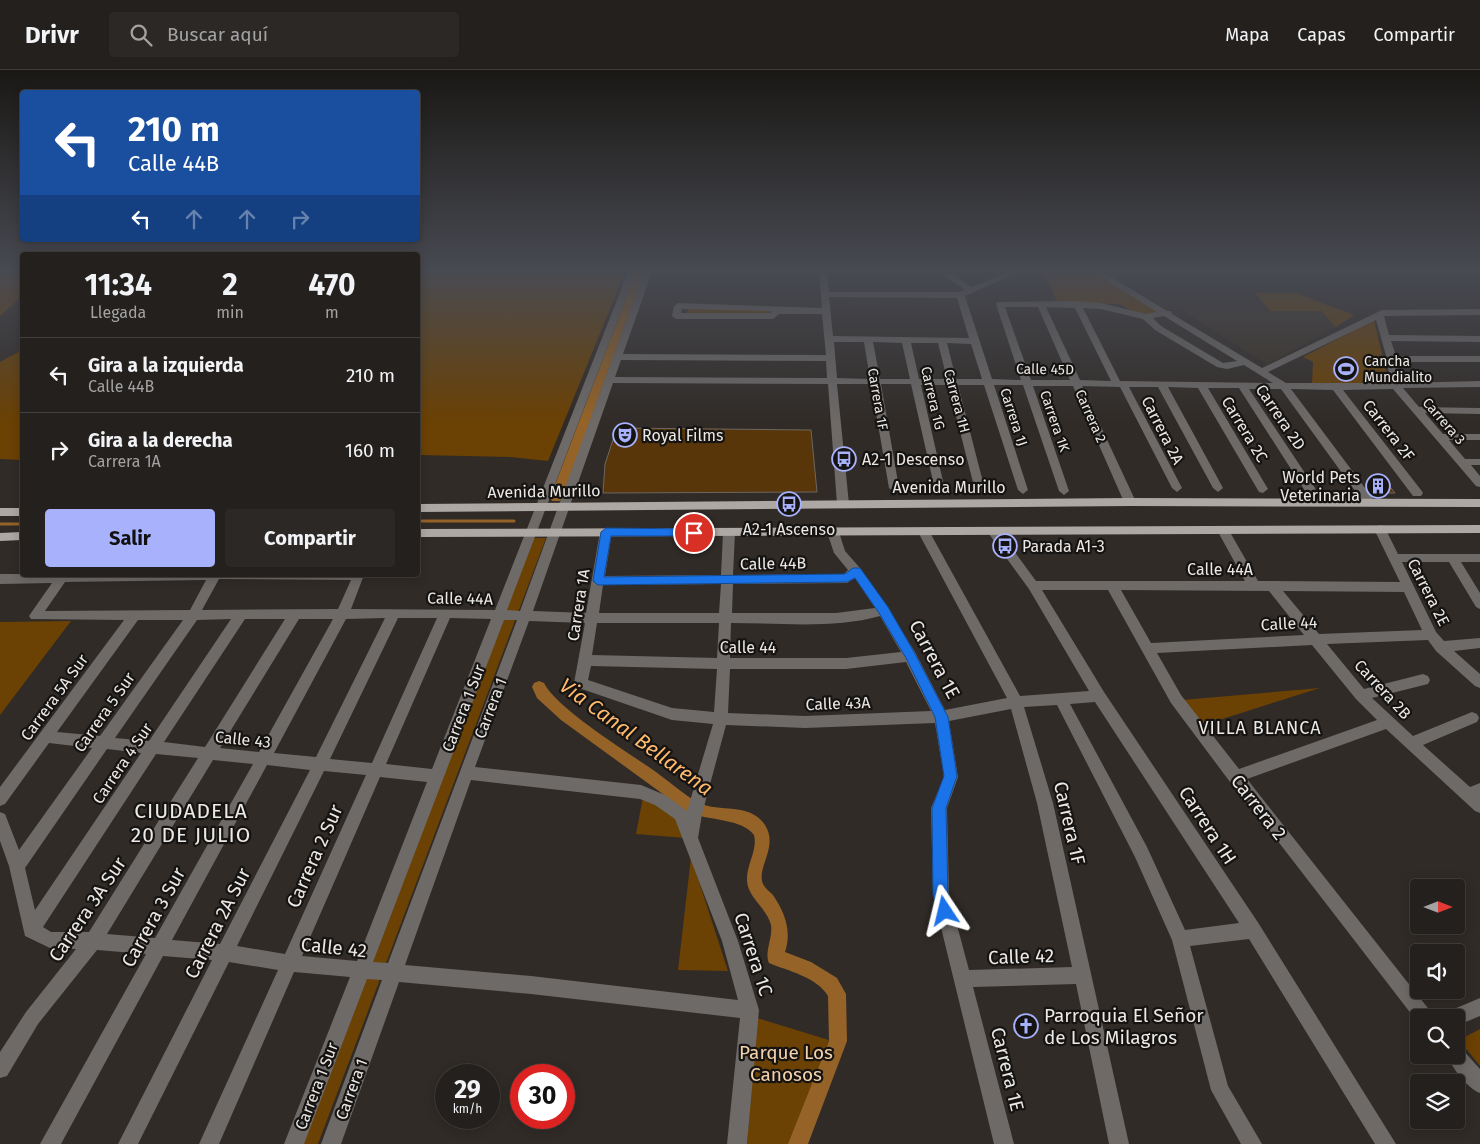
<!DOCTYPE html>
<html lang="es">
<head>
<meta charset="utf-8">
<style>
  body { margin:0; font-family:"Fira Sans",sans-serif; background:#2c2826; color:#f1f3f6; height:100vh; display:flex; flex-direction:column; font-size:19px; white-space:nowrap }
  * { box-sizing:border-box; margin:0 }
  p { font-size:16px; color:#a3a3a4 }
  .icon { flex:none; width:28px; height:28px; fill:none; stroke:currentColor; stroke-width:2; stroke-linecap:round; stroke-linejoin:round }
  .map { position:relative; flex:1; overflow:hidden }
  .sheet { position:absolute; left:20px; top:182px; width:400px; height:325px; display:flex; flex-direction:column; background:#24201d; border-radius:5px; box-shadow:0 2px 12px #0003,0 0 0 1px #413e3b }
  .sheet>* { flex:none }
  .top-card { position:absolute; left:20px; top:20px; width:400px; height:152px; border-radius:5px; box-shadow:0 2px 12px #0003,0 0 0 1px #413e3b; background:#1a4fa0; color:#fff; overflow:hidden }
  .needle { width:32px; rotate:90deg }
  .buttons { position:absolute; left:1410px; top:809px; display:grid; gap:10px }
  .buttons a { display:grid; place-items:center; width:55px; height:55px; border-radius:5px; background:#24201d; box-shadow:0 2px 12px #0003,0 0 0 1px #413e3b; font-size:25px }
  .speed { position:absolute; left:435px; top:994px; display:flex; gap:10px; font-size:25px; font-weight:700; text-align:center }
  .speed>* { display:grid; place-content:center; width:65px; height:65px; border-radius:50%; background:#24201d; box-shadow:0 2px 12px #0003,0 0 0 1px #413e3b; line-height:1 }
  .speed small { font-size:12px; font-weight:400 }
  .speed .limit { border:8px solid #d22; background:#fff; color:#111 }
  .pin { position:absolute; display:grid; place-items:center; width:42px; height:42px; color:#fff; margin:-21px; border:2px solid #fff; border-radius:50%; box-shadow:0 1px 5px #0007 }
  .me { position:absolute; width:55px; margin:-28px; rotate:350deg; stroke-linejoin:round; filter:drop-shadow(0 0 4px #0008) }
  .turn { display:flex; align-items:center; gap:18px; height:105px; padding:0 25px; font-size:22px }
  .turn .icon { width:65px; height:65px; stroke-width:2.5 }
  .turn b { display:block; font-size:35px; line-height:42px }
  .lanes { display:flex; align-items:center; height:48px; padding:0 25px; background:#0003; justify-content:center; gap:25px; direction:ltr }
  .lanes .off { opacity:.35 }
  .eta { display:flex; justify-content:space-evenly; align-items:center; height:85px; text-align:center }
  .eta b { font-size:30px; font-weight:700; line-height:35px }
  .button { display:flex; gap:10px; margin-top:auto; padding:10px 25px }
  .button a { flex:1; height:58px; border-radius:5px; background:#a7b1fc; color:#111; font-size:20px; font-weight:700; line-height:58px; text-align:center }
  .button a+a { background:#2c2826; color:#f1f3f6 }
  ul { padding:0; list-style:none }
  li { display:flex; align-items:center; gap:15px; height:75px; padding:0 25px; border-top:1px solid #413e3b }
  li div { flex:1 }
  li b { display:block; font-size:19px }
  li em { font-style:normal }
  header { display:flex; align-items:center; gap:30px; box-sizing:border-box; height:70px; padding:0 25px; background:#24201d; border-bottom:1px solid #413e3b }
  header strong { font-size:24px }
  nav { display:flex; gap:28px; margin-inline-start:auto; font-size:18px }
  .search { width:350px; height:45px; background:#2c2826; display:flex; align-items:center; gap:12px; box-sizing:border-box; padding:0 18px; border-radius:5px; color:#a3a3a4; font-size:19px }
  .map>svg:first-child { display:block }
  .built { fill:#393127 }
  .green { fill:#6b4104 }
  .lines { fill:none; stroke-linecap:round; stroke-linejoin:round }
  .stream { stroke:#956327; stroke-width:3 }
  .canal { fill:#956327; fill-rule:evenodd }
  .building { fill:#583609; stroke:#6d6762 }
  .minor { fill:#6d6a68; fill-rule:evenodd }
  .major { fill:#ada8a3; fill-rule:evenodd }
  .route { fill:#1a73e8; stroke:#114b97 }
  .labels { text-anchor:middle; stroke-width:4.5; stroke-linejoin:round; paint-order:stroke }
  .far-poi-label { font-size:14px; fill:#ebe8e5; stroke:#161412; text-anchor:start }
  .far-street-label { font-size:14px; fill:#ebe8e5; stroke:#161412 }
  .street-label { font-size:16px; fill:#ebe8e5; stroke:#161412 }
  .poi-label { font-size:16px; fill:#ebe8e5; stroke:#161412; text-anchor:start }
  .neighbourhood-label { font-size:18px; letter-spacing:1px; fill:#ebe8e5; stroke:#161412 }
  .near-street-label { font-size:19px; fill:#ebe8e5; stroke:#161412 }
  .near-poi-label { font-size:19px; fill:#ebe8e5; stroke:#161412; text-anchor:start }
  .near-park-label { font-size:19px; fill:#f4d1ad; stroke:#161412 }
  .near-water-label { font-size:21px; font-style:italic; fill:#ffba6d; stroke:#161412 }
  .near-neighbourhood-label { font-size:21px; letter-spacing:1px; fill:#ebe8e5; stroke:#161412 }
</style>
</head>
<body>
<header>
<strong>Drivr</strong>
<div class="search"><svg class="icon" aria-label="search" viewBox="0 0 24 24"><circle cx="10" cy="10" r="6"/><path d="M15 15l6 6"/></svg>Buscar aquí</div>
<nav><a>Mapa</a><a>Capas</a><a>Compartir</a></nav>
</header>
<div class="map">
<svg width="1480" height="1074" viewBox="0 0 1480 1074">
  <rect width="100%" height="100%" fill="#302b27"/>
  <path class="built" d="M1181 240 1321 241 1336 257 1267 294Z"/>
  <path class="green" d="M0 202H22V226L0 246Z
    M418 202H625L548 391 510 387 418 385Z
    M1043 202H1094L1158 241 1154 245 1136 244 1120 234 1058 233Z
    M1255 223H1296L1354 245 1336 257 1321 241H1270Z
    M688 238 772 240V244H687Z
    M1374 250 1389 313 1312 314 1313 292 1303 287Z
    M22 280V390L0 389V292Z
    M534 468H546L318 1074H302Z
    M71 551 0 645V552Z
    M1320 618 1200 656 1182 630Z
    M643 727 677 746 685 768 636 764Z
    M691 787 728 901 678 900Z
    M757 948 829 970 790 1074H747Z
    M1480 959V996L1459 970Z"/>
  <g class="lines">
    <path class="stream" d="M418 451H514
      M0 454H22"/>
    <path class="canal" d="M636 202H644L562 428 560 431H552L550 428Z
      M539 611 544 613C557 639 629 683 656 702 670 712 684 725 699 733 720 743 750 732 765 755 779 777 756 797 763 814 765 818 770 822 773 825 785 843 792 861 785 882L811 892 837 908 846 924 847 971 808 1074H788L829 971 828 926C817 907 788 901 769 893 764 882 773 868 771 855 767 838 748 828 747 811 746 795 758 780 754 765 743 749 708 750 689 743L561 650 537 628 532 617 534 613Z"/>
  </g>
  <path class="building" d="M617 358 811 360 817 422 603 423 605 394Z
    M1368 408H1383L1395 423H1379Z"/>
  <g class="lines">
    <path class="minor" d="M628 202H636L507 540 520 541 644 202H652L623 284 826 285 822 244H779L773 249H676L672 246 674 236 678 233 822 238 819 202H827L829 222H959L965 220 938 202H948L972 217 1008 202H1019L965 226 992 309 1021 310 996 234 997 232 1077 231 1101 233 1146 244 1157 242 1093 202H1103L1167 241H1171L1172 244 1262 298 1382 240 1480 239V245L1384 246 1389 265 1480 266V272L1391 271 1396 286H1480V292H1397L1400 313 1480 311V317L1403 318 1419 337 1480 338V344L1425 343 1443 364H1480V370H1449L1465 389H1480V395H1471L1480 406V417L1476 416 1393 319 1343 320 1421 420 1423 423 1421 426H1413L1333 320 1291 319 1374 430 1376 433 1374 436H1366L1281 319H1249L1315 418 1316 421 1315 424H1307L1239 318H1208L1268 419 1263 423 1259 422 1198 318 1168 317 1223 418 1218 422 1213 418 1158 317H1129L1182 418 1177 422 1172 418 1120 317 1082 316 1136 432 1130 436 1124 432 1073 316H1033L1069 421 1064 425 1059 421 1023 315H994L1028 420 1023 424 1018 420 984 315H958L985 420 980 424 975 420 948 315H921L945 420 940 424 935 420 911 314H881L899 418 894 422 889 418 871 314H837L849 434 843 438 837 434 828 314 613 313 533 541 586 543 600 462 606 458 612 462 605 506 721 505 723 463 729 459 735 463 733 505 844 504 848 500 834 483 827 462 833 458 839 462 845 481 860 498 887 537 915 582 945 640 1007 628 918 462 920 459H928L1020 626 1089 621 1029 519 989 464 987 461 989 458H997L1036 511H1245L1217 460 1223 456 1227 457 1258 511 1400 512 1374 459 1380 455 1384 456 1398 484H1480V492H1461L1480 523V539L1476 537 1449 492H1402L1436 562 1444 571 1480 568V578L1454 581 1480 604V618L1475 616 1436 581 1428 570 1327 574 1364 619 1423 604 1428 606 1430 610 1428 614 1372 628 1413 666 1472 642 1477 644 1479 648 1477 652 1423 675 1470 717 1480 713V743L1475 741 1386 659 1247 709 1431 942 1434 948H1419V954L1233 713 1230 712 1171 633 1108 520H1042L1104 622 1259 854 1396 1074H1375L1249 869 1190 876 1228 1016 1262 1074H1241L1211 1020 1172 870 1135 787 1057 635 1024 637 1053 733 1129 1074H1109L1076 914 973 917 1014 1074H994L933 825 931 738 944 707 935 653 805 658 726 655 702 744 698 768 738 871 759 940 747 1074H727L740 948 531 924 399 912 341 1074H321L382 910 367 909 304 1074H284L350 907 294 902 219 1074H199L278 900 229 892 138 1074H118L212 890 163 886 61 1074H40L146 884 97 880 38 954 7 1006 0 1008V982L26 942 76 879 50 878 25 866 9 796 0 771V742L5 744 19 780 92 678 49 673 5 734 0 736V717L124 550 31 549 29 546 31 543 52 513 0 514V504L364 505 351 539 495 540ZM829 227 957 228 969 268 833 266ZM1005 237H1038L1070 310H1031ZM1046 237 1075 238 1111 311 1080 310ZM1083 238 1101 239 1143 249 1155 260 1217 297 1227 299 1244 295 1273 313 1120 311ZM682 239 770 241 772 242 771 243H681ZM1164 246 1237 291 1223 293 1161 256 1153 248ZM1376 250 1387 289 1390 313H1286L1268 302ZM834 272H864L870 309 837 308ZM873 272 902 273 910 309H880ZM911 273H938L947 309H919ZM947 273 971 274 982 309H956ZM621 290 826 291 827 308 615 307ZM855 508 875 538 836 543H732L733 514 847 513ZM219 509 351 510 338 539 202 540ZM206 510 190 540 45 541 65 512ZM721 514 719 543H599L603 515ZM1121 520 1269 521 1304 565 1151 573ZM1283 521 1404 522 1422 560 1319 564ZM880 546 901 582 846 588H730L731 553C779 553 835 559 880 546ZM385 548 316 687 274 683 346 549ZM398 548H437L372 693 330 689ZM450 548 491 549 432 699 386 694ZM231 549 149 671 115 668 197 550ZM245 549H285L205 677 164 672ZM299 549H333L259 682 220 678ZM138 550H183L100 666 57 662ZM504 550H517L388 893 373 892ZM529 551 585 553 574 613 576 617 672 650 713 654 687 741 665 725 641 715 475 697ZM597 553H719L717 588 592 585ZM1312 575 1356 629 1377 650 1239 699 1181 625 1157 583ZM906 592 931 641 805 646 728 643 730 599H846ZM591 596 717 599 714 642 672 638 588 610ZM1095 632 1239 853 1185 860 1147 777 1070 634ZM1011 639 1037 733 1072 897 969 900 949 825 947 738 958 707 949 651ZM107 679 141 683 35 840 25 798ZM156 684 198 688 89 862H51L43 857ZM213 690 253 694 155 868 107 864ZM267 695 310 700 220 874 172 870ZM324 701 366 705 285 884 237 876ZM380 707 427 712 357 891 302 886ZM471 710 640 729 655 735 675 749 722 871 738 930 531 906 405 895Z
      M1480 928V946L1456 956V948H1444L1447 942Z
      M1456 976 1462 979 1480 999V1023C1467 1018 1452 998 1447 985H1456Z"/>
    <path class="major" d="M1130 428 1480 429V437L1130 436 418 442V434Z
      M0 438H22V446H0Z
      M1480 455V463L418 467V459Z
      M22 462V470L0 471V463Z"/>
  </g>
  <linearGradient id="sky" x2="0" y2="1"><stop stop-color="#1a1815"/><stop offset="0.57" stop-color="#484a52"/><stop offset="1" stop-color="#484a52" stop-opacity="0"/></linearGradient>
  <rect width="1480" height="352" fill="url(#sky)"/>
  <path class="route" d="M606 458 694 459 699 463 694 466H611L604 507 845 504 853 498H860L888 537 914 582 948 647 957 706 946 738 948 825 952 841 950 846 945 848 940 846 933 825 932 738 944 706 935 647 906 588 879 543 855 508 847 512 598 515 593 511 601 462Z"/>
  <defs>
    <g id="stadium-ring" transform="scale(1.25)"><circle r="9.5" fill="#161412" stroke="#a7b1fc" stroke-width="1.5"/><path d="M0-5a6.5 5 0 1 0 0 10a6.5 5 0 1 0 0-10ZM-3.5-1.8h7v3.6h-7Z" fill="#a7b1fc"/></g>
    <g id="theatre-ring" transform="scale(1.25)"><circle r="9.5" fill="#161412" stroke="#a7b1fc" stroke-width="1.5"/><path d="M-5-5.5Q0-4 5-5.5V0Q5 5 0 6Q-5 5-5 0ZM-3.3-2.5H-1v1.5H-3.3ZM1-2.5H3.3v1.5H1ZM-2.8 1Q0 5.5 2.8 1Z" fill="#a7b1fc"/></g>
    <g id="bus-ring" transform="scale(1.25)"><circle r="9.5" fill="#161412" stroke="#a7b1fc" stroke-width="1.5"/><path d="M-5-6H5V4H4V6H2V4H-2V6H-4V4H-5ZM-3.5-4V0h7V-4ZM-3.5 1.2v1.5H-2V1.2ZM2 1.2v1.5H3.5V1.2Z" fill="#a7b1fc"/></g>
    <g id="building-ring" transform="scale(1.25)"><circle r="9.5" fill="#161412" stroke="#a7b1fc" stroke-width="1.5"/><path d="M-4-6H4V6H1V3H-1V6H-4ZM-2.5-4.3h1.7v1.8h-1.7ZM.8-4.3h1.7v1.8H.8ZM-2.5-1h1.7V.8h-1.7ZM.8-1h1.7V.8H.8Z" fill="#a7b1fc"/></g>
    <g id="church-ring" transform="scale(1.25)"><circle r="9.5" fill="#161412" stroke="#a7b1fc" stroke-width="1.5"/><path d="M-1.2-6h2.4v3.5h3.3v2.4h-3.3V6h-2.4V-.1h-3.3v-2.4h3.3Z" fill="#a7b1fc"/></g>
  </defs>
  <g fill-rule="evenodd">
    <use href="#stadium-ring" x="1346" y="299"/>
    <use href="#theatre-ring" x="625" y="365"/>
    <use href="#bus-ring" x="844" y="389"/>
    <use href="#building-ring" x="1378" y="416"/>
    <use href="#bus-ring" x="789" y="434"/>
    <use href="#bus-ring" x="1005" y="476"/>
    <use href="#church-ring" x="1026" y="956"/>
  </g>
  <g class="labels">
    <g class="far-poi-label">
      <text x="1364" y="296">Cancha<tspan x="1364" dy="16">Mundialito</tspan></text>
    </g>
    <g class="far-street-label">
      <text transform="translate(1045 299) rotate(1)" y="5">Calle 45D</text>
      <text transform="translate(933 328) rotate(77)" y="5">Carrera 1G</text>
      <text transform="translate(878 329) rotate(80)" y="5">Carrera 1F</text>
      <text transform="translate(957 331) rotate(75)" y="5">Carrera 1H</text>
      <text transform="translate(1091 346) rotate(66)" y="5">Carrera 2</text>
      <text transform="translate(1014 347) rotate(72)" y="5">Carrera 1J</text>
      <text transform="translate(1055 351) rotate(71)" y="5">Carrera 1K</text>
      <text transform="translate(1444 351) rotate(49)" y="5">Carrera 3</text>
    </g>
    <g class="street-label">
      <text transform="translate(1281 347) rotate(56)" y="6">Carrera 2D</text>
      <text transform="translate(1245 359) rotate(59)" y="6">Carrera 2C</text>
      <text transform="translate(1163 360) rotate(63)" y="6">Carrera 2A</text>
      <text transform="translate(1389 360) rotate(52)" y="6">Carrera 2F</text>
      <text x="949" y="423">Avenida Murillo</text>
      <text transform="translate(544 421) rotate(-1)" y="6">Avenida Murillo</text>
      <text transform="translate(773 493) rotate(-1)" y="6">Calle 44B</text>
      <text x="1220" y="505">Calle 44A</text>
      <text transform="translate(1429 522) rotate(63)" y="6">Carrera 2E</text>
      <text transform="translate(460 528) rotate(1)" y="6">Calle 44A</text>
      <text transform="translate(578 535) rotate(-81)" y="6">Carrera 1A</text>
      <text transform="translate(1289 553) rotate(-3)" y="6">Calle 44</text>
      <text x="748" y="583">Calle 44</text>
      <text transform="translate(1383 619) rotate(47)" y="6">Carrera 2B</text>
      <text transform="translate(54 627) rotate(-54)" y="6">Carrera 5A Sur</text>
      <text transform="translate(838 633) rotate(-2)" y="6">Calle 43A</text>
      <text transform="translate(463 638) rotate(-69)" y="6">Carrera 1 Sur</text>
      <text transform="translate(490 638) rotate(-69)" y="6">Carrera 1</text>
      <text transform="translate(104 642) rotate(-55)" y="6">Carrera 5 Sur</text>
      <text transform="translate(243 669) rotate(6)" y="6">Calle 43</text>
      <text transform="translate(122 693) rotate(-56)" y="6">Carrera 4 Sur</text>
      <text transform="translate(316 1016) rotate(-69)" y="6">Carrera 1 Sur</text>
      <text transform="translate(351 1019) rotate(-70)" y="6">Carrera 1</text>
    </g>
    <g class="poi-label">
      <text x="642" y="371">Royal Films</text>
      <text x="862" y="395">A2-1 Descenso</text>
      <text x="1360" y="413" text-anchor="end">World Pets<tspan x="1360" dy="18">Veterinaria</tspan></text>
      <text x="789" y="465" text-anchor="middle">A2-1 Ascenso</text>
      <text x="1022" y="482">Parada A1-3</text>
    </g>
    <g class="neighbourhood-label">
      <text x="1260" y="664">VILLA BLANCA</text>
    </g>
    <g class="near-street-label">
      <text transform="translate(935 589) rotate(62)" y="7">Carrera 1E</text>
      <text transform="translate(1259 737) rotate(52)" y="7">Carrera 2</text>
      <text transform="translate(1070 753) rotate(77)" y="7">Carrera 1F</text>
      <text transform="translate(1208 755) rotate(57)" y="7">Carrera 1H</text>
      <text transform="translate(314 786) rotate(-66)" y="7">Carrera 2 Sur</text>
      <text transform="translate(87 839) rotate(-56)" y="7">Carrera 3A Sur</text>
      <text transform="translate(153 847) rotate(-61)" y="7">Carrera 3 Sur</text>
      <text transform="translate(217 853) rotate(-63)" y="7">Carrera 2A Sur</text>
      <text transform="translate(334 877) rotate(6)" y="7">Calle 42</text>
      <text transform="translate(754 884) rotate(72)" y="7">Carrera 1C</text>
      <text transform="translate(1021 886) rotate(-2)" y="7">Calle 42</text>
      <text transform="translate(1008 999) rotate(76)" y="7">Carrera 1E</text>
    </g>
    <g class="near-poi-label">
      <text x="1044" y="952">Parroquia El Señor<tspan x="1044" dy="22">de Los Milagros</tspan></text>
    </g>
    <g class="near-park-label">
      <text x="786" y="989">Parque Los<tspan x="786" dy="22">Canosos</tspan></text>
    </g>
    <g class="near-water-label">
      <text transform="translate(636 667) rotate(36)" y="7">Via Canal Bellarena</text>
    </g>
    <g class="near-neighbourhood-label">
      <text x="191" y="748">CIUDADELA<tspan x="191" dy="24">20 DE JULIO</tspan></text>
    </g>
  </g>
</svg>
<div class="buttons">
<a><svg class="needle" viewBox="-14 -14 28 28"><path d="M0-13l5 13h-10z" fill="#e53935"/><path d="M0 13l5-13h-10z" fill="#a3a3a4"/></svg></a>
<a><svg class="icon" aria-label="sound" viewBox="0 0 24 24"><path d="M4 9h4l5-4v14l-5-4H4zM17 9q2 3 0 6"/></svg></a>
<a><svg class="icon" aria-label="search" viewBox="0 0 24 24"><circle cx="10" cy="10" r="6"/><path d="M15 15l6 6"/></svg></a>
<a><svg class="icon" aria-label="layers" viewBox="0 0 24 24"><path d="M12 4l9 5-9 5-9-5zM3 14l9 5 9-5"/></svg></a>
</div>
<div class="speed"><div>29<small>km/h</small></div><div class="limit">30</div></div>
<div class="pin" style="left:694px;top:463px;background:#d93025"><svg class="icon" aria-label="arrive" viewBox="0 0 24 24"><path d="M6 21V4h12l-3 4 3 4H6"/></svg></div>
<svg class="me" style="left:945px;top:841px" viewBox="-20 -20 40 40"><path d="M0-17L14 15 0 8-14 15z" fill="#1a73e8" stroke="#fff" stroke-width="4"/></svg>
<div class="top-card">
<div class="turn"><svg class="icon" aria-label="left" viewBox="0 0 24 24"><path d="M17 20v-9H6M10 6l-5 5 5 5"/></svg><div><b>210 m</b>Calle 44B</div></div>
<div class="lanes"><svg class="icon" aria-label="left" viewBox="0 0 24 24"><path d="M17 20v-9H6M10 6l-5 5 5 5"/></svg><svg class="icon off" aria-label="ahead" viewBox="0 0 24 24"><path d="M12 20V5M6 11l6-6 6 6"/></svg><svg class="icon off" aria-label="ahead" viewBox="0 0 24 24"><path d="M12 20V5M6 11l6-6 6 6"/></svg><svg class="icon off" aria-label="right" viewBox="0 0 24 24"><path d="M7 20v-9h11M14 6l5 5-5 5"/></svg></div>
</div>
<section class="sheet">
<div class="eta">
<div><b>11:34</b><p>Llegada</p></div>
<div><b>2</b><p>min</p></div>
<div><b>470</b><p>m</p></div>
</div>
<ul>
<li><svg class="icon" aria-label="left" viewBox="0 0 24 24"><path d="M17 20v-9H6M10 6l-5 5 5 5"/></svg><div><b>Gira a la izquierda</b><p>Calle 44B</p></div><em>210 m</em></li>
<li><svg class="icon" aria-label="right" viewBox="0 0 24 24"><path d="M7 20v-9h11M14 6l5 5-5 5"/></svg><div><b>Gira a la derecha</b><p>Carrera 1A</p></div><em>160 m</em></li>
</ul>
<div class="button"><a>Salir</a><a>Compartir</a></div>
</section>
</div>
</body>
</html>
